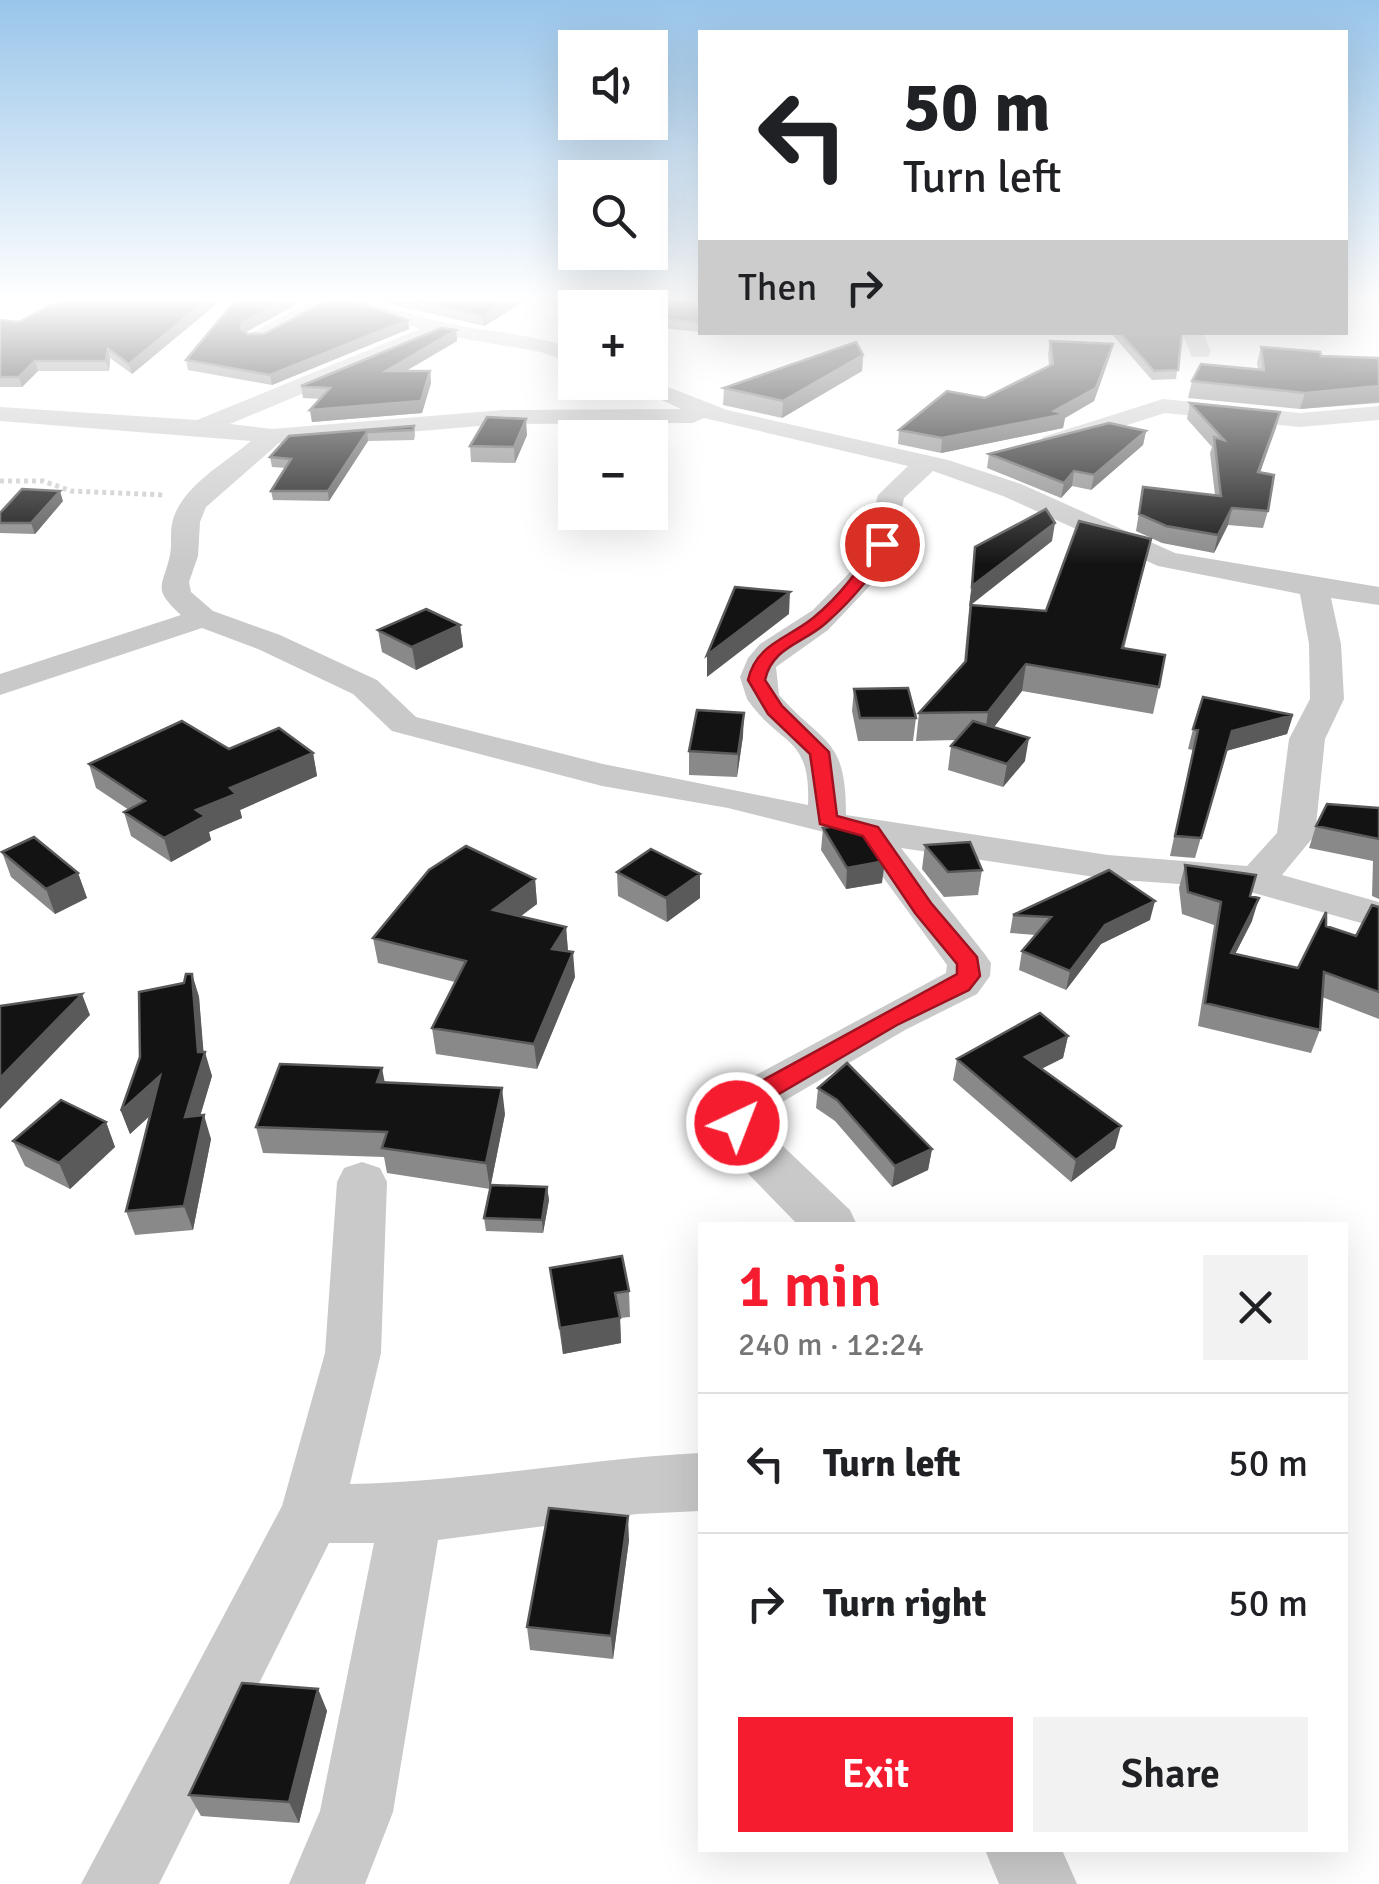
<!DOCTYPE html>
<html lang="en">
<head>
<meta charset="utf-8">
<style>
  body { margin:0; font-family:Signika,sans-serif; background:#f2f2f2; color:#202124; height:100vh; display:flex; flex-direction:column; font-size:38px; white-space:nowrap }
  * { box-sizing:border-box; margin:0 }
  p { font-size:32px; color:#757577 }
  .icon { flex:none; width:55px; height:55px; fill:none; stroke:currentColor; stroke-width:2; stroke-linecap:round; stroke-linejoin:round }
  .map { position:relative; flex:1; overflow:hidden }
  .side { position:absolute; left:698px; top:1222px; width:650px; height:630px; display:flex; flex-direction:column; background:#fff; border-radius:0px; box-shadow:0 10px 40px #0002 }
  .side>* { flex:none }
  .guide { position:absolute; left:698px; top:30px; width:650px; height:305px; border-radius:0px; box-shadow:0 10px 40px #0002; background:#fff; color:#202124; overflow:hidden }
  .buttons { position:absolute; left:558px; top:30px; display:grid; gap:20px }
  .buttons a { display:grid; place-items:center; width:110px; height:110px; border-radius:0px; background:#fff; box-shadow:0 10px 40px #0002; font-size:50px }
  .pin { position:absolute; display:grid; place-items:center; width:85px; height:85px; color:#fff; margin:-42px; border:5px solid #fff; border-radius:50%; box-shadow:0 2px 10px #0007 }
  .me { position:absolute; width:110px; margin:-55px; rotate:43deg; stroke-linejoin:round; filter:drop-shadow(0 0 8px #0008) }
  .turn { display:flex; align-items:center; gap:35px; height:210px; padding:0 40px; font-size:45px }
  .turn .icon { width:130px; height:130px; stroke-width:2.5 }
  .turn b { display:block; font-size:70px; line-height:85px }
  .then { display:flex; align-items:center; height:95px; padding:0 40px; background:#0003; gap:20px; font-size:38px }
  .round { display:grid; place-items:center; flex:none; width:105px; height:105px; border-radius:0px; background:#f2f2f2 }
  .overview { display:flex; align-items:center; justify-content:space-between; height:170px; padding:0 40px }
  h1 { font-size:60px; font-weight:600; line-height:75px; color:#f61c30 }
  .cta { display:flex; gap:20px; margin-top:auto; padding:20px 40px }
  .cta a { flex:1; height:115px; border-radius:0px; background:#f61c30; color:#fff; font-size:40px; font-weight:600; line-height:115px; text-align:center }
  .cta a+a { background:#f2f2f2; color:#202124 }
  ul { padding:0; list-style:none }
  li { display:flex; align-items:center; gap:30px; height:140px; padding:0 40px; border-top:2px solid #e0e0e0 }
  li div { flex:1 }
  li b { display:block; font-size:38px }
  li em { font-style:normal }
  .map>svg:first-child { display:block }
  .lines { fill:none; stroke-linecap:round; stroke-linejoin:round }
  .path { stroke:#c9c9c9; stroke-width:5; stroke-dasharray:4 4; stroke-linecap:butt }
  .street { fill:#c9c9c9; fill-rule:evenodd }
  .wall { fill:#898989 }
  .shaded-wall { fill:#5a5a5a }
  .building { fill:#131313; stroke:#5a5a5a; stroke-width:2.5 }
  .route { fill:#f61c30; stroke:#a0121f; stroke-width:2.5 }
</style>
</head>
<body>
<div class="map">
<svg width="1379" height="1884" viewBox="0 0 1379 1884">
  <rect width="100%" height="100%" fill="#fff"/>
  <g class="lines">
    <path class="path" d="M0 481H43L71 491 165 495"/>
    <path class="street" d="M311 301H338L264 340H250L246 336Z
      M340 301C379 301 409 315 446 323 489 332 534 334 575 349V364L541 352 442 335 230 424 272 429 503 410 681 409 623 382 650 380 727 410 948 460 1021 484 1175 553 1379 587V605L1331 598 1341 644 1344 699 1325 739 1315 835 1282 875 1379 902V928L1236 888 1108 879 901 848 984 953 991 963 990 976 977 994 905 1030 762 1114 764 1128 850 1210 857 1225H798L724 1149 712 1115 728 1090 946 973 947 965 856 840 728 808 602 786 392 731 353 694 258 649 202 628 0 695V674L181 615C151 587 163 588 170 555 172 545 170 534 172 524 179 488 225 463 251 441L0 421V407L197 420 420 329ZM704 418 908 466 878 495 859 563 813 610 760 644 748 658 740 677 747 699C780 747 811 734 808 805L603 764 416 717 377 680 280 635 213 611 191 592 189 582 198 556 200 522 206 507 279 443 503 424 693 423ZM933 471 1003 496 1158 566 1300 594 1309 644 1310 699 1289 739 1277 833 1247 866 1108 855 846 815C846 736 824 746 779 695L776 667 828 630 881 574 894 551 904 498Z
      M635 301H661L650 310 628 308Z
      M1182 332H1203L1211 352 1208 357H1192Z
      M1163 399 1300 413 1379 406V420L1300 427 1165 413 1052 449 1040 442 1043 437Z
      M362 1162 380 1168 387 1182 381 1353 350 1484C467 1482 583 1459 700 1453V1511L637 1514 438 1540 393 1812 365 1884H289L320 1811 374 1543H329L159 1884H81L282 1506 325 1353 337 1182 344 1168Z
      M985 1850H1062L1077 1884H999Z"/>
  </g>
  <path class="wall" d="M62 301H220L132 374 110 358 109 371H38L22 387H0V320L19 322Z
    M228 301H303L246 332 248 334 408 320 409 329 272 385 188 370 186 360 232 305Z
    M377 301H525L484 326Z
    M540 301H637L650 304 700 301V332L650 327V308H575Z
    M456 330 457 341 406 371H430L431 383 422 413 312 422 310 410 320 399 303 398 301 386Z
    M1110 332H1182L1176 379 1152 380Z
    M1050 341 1113 344 1110 356 1094 401 1065 418 1063 428 941 453 898 444 899 430 985 398 1049 366 1048 354Z
    M1261 347 1321 356 1379 358V403L1300 409 1188 398 1192 381 1258 369 1257 363Z
    M863 355 862 371 782 418 723 405 724 388Z
    M1190 403 1280 412 1260 473 1268 511 1263 528 1228 525 1214 553 1162 543 1136 531 1143 487 1215 495 1210 453 1212 447 1187 419Z
    M414 426 415 435 414 440 368 441 329 501 273 500 271 491 286 468 272 467 270 457 289 436Z
    M1146 431 1143 445 1091 490 1072 486 1061 498 987 468 989 454Z
    M527 435 515 463 471 462 470 446Z
    M63 501 35 534 0 533V513Z
    M1151 539 1124 649 1159 687 1153 714 1022 691 994 727 1025 761 1003 787 948 770 951 746 956 740 916 741 919 713 964 662 975 547 1052 541 971 605 1046 611Z
    M460 625 463 647 416 670 382 652 378 630Z
    M854 689 916 718 913 741H858L852 711Z
    M1293 715 1287 734 1226 751 1195 858 1170 856 1193 750 1188 749 1193 729Z
    M743 736 737 777 689 775V751Z
    M229 749 313 753 317 776 240 810 242 818 209 832 211 840 171 862 131 836 124 812 129 810 96 788 89 764Z
    M1379 808V899L1372 896 1373 861 1309 848 1316 826Z
    M823 828 882 883 846 889 821 850Z
    M925 845 982 870 978 895 944 897 922 869Z
    M2 852 78 873 87 898 55 914 11 877Z
    M1185 865 1250 896 1252 921 1235 954 1298 968 1326 926 1356 936 1379 907V1019L1322 997 1320 1030 1311 1053 1198 1026 1214 925 1182 914 1179 888Z
    M617 872 700 898 667 922 618 896Z
    M535 879 537 904 520 916 566 927 568 951 575 977 537 1069 436 1054 432 1028 455 982 378 963 373 938Z
    M1013 915 1150 920 1101 944 1066 990 1019 970 1022 951 1036 935 1010 933Z
    M192 974 199 997 203 1052 212 1076 200 1116 211 1139 193 1230 135 1235 126 1211 150 1116 130 1134 121 1111 140 1057 184 983Z
    M1068 1036 1063 1058 1041 1069 1115 1148 1071 1182 953 1080 957 1059Z
    M384 1082 505 1114 490 1189 387 1173 384 1157 263 1153 256 1127Z
    M818 1088 932 1149 928 1170 892 1187 835 1121 816 1108Z
    M106 1122 115 1147 70 1189 25 1166 13 1141Z
    M547 1187 549 1200 543 1233 486 1231 484 1218Z
    M550 1268 629 1291 630 1317 620 1318 621 1343 563 1354Z
    M629 1540 613 1659 530 1650 527 1627Z
    M318 1689 327 1711 299 1823 201 1816 189 1795Z"/>
  <path class="shaded-wall" d="M206 301H220L132 374 129 364Z
    M284 301H303L244 333 241 329 242 323Z
    M508 301H525L484 326 483 316Z
    M408 320 409 329 272 385 270 375Z
    M456 330 457 341 387 382 386 371Z
    M1113 344 1110 356 1094 401 1065 418 1063 428 941 453 942 438 1054 411Z
    M108 349 110 358 109 371 106 361Z
    M863 355 862 371 782 418 783 401Z
    M35 361 38 371 22 387 19 377Z
    M430 371 431 383 422 413 312 422 310 410Z
    M1379 386V402L1300 409 1305 393Z
    M1280 412 1276 428 1254 489 1258 472Z
    M526 419 527 435 515 463 514 447Z
    M1146 431 1143 445 1091 490 1094 475Z
    M367 432 368 441 329 501 328 491Z
    M1074 471 1072 486 1061 498 1064 483Z
    M60 491 63 501 35 534 31 523Z
    M1232 508 1228 525 1214 553 1218 535Z
    M1055 523 1052 541 969 606 972 586Z
    M790 592 789 614 707 677V655Z
    M460 625 463 647 416 670 412 647Z
    M1026 664 1022 691 984 740 988 712Z
    M744 713 743 736 737 777 738 754Z
    M1293 715 1287 734 1226 751 1195 858 1232 731Z
    M1029 738 1025 761 1003 787 1007 764Z
    M313 753 317 776 240 810 242 818 209 832 211 840 171 862 164 838 196 810 230 788Z
    M885 861 882 883 846 889 847 868Z
    M78 873 87 898 55 914 46 889Z
    M700 874V898L667 922 666 898Z
    M535 879 537 904 496 935 493 910Z
    M1259 898 1252 921 1224 976 1231 953Z
    M1155 901 1150 920 1101 944 1066 990 1070 971 1105 925Z
    M566 927 568 952 552 949Z
    M573 952 575 977 537 1069 534 1044Z
    M192 974 199 997 204 1057 205 1052 212 1076 193 1140 185 1117 198 1052Z
    M82 994 90 1015 0 1109V1078Z
    M1068 1036 1063 1058 1021 1079 1025 1057Z
    M382 1068 387 1094 377 1082Z
    M160 1076 168 1099 130 1134 121 1111Z
    M502 1088 505 1114 490 1189 486 1163Z
    M204 1115 211 1139 193 1230 184 1206Z
    M106 1122 115 1147 70 1189 59 1163Z
    M1121 1126 1115 1148 1071 1182 1076 1160Z
    M932 1149 928 1170 892 1187 895 1166Z
    M547 1187 549 1200 543 1233 542 1220Z
    M620 1318 621 1343 563 1354 560 1328Z
    M628 1516 629 1540 613 1659 611 1636Z
    M318 1689 327 1711 299 1823 289 1802Z"/>
  <path class="building" d="M62 301H206L129 364 108 349 106 361H35L19 377H0V320L19 322 51 305Z
    M235 301H284L242 323 241 329 248 334H264L326 301H355L408 320 270 375 186 360Z
    M417 301H508L483 316Z
    M588 301H637L650 304 652 301H700V323L650 317V308H619Z
    M441 328 456 330 386 371H430L421 401 310 410 330 388 301 386Z
    M1119 332H1182L1178 370 1154 371Z
    M1050 341 1113 344 1096 388 1054 411 1066 414 942 438 899 430 947 391 985 398 1053 364Z
    M856 342 863 355 783 401 724 388Z
    M1261 347 1320 352 1321 356 1379 358V386L1305 393 1192 381 1201 364 1264 370Z
    M1190 403 1280 412 1258 472 1274 475 1268 511 1232 508 1218 535 1166 526 1139 514 1143 487 1221 496 1214 437 1224 440Z
    M487 417 526 419 514 447 470 446Z
    M1109 423 1146 431 1094 475 1074 471 1064 483 989 454Z
    M414 426 413 430 367 432 328 491H271L291 459 270 457 289 436Z
    M22 489 60 491 31 523H0V513Z
    M1046 509 1055 523 972 586 975 547Z
    M1079 521 1151 539 1122 648 1165 655 1159 687 1026 664 988 712 919 713 966 661 971 605 1046 611Z
    M735 587 790 592 707 655Z
    M426 609 460 625 412 647 378 630Z
    M908 688 916 718H860L854 689Z
    M1203 697 1293 715 1232 731 1201 838 1175 836 1198 730 1193 729Z
    M697 710 744 713 738 754 689 751Z
    M182 721 229 749 279 728 313 753 230 788 236 794 196 810 205 816 164 838 124 812 145 801 89 764Z
    M973 721 1029 738 1007 764 951 746Z
    M1327 804 1379 808V839L1316 826Z
    M856 823 885 861 847 868 823 828Z
    M34 837 78 873 46 889 2 852Z
    M970 842 982 870 948 872 925 845Z
    M466 846 535 879 493 910 566 927 552 949 573 952 534 1044 432 1028 466 961 373 938 429 870Z
    M651 849 700 874 666 898 617 872Z
    M1185 865 1256 875 1250 896 1259 898 1231 953 1298 968 1326 912V926L1356 936 1372 905 1379 907V992L1324 972 1320 1030 1205 1003 1221 902 1188 892Z
    M1109 870 1155 901 1105 925 1070 971 1022 951 1051 917 1013 915Z
    M186 974H192L198 1052H205L185 1117 204 1115 184 1206 126 1211 160 1076 121 1111 140 1057 139 992 184 983Z
    M82 994 0 1078V1006Z
    M1040 1013 1068 1036 1025 1057 1121 1126 1076 1160 957 1059Z
    M847 1063 932 1149 895 1166 837 1100 818 1088Z
    M280 1064 382 1068 377 1082 502 1088 486 1163 382 1148 387 1132 256 1127Z
    M61 1100 106 1122 59 1163 13 1141Z
    M491 1185 547 1187 542 1220 484 1218Z
    M622 1256 629 1291 615 1293 620 1318 560 1328 550 1268Z
    M549 1508 628 1516 611 1636 527 1627Z
    M242 1683 318 1689 289 1802 189 1795Z"/>
  <linearGradient id="sky" x2="0" y2="1"><stop stop-color="#99c5ea"/><stop offset="0.53" stop-color="#fff"/><stop offset="1" stop-color="#fff" stop-opacity="0"/></linearGradient>
  <rect width="1379" height="565" fill="url(#sky)"/>
  <path class="route" d="M877 541 890 544C874 575 852 600 826 623 804 643 772 647 765 680L782 706 829 752 837 816 878 827 931 903 977 957 980 976 969 990 897 1025 755 1108 746 1130H728L723 1115 736 1095 957 974V964L915 913 863 836 820 824 810 754 768 714 748 680C756 644 787 639 813 618 840 596 859 570 877 541Z"/>
</svg>
<div class="buttons">
<a><svg class="icon" aria-label="sound" viewBox="0 0 24 24"><path d="M4 9h4l5-4v14l-5-4H4zM17 9q2 3 0 6"/></svg></a>
<a><svg class="icon" aria-label="search" viewBox="0 0 24 24"><circle cx="10" cy="10" r="6"/><path d="M15 15l6 6"/></svg></a>
<a>+</a>
<a>−</a>
</div>
<div class="pin" style="left:882px;top:544px;background:#d93025"><svg class="icon" aria-label="arrive" viewBox="0 0 24 24"><path d="M6 21V4h12l-3 4 3 4H6"/></svg></div>
<svg class="me" style="left:737px;top:1123px" viewBox="-20 -20 40 40"><circle r="17" fill="#f61c30" stroke="#fff" stroke-width="3"/><path d="M0-11L8 9 0 5-8 9z" fill="#fff"/></svg>
<div class="guide">
<div class="turn"><svg class="icon" aria-label="left" viewBox="0 0 24 24"><path d="M17 20v-9H6M10 6l-5 5 5 5"/></svg><div><b>50 m</b>Turn left</div></div>
<div class="then">Then<svg class="icon" aria-label="right" viewBox="0 0 24 24"><path d="M7 20v-9h11M14 6l5 5-5 5"/></svg></div>
</div>
<section class="side">
<div class="overview"><div><h1>1 min</h1><p>240 m · 12:24</p></div><a class="round"><svg class="icon" aria-label="close" viewBox="0 0 24 24"><path d="M6 6l12 12M18 6L6 18"/></svg></a></div>
<ul>
<li><svg class="icon" aria-label="left" viewBox="0 0 24 24"><path d="M17 20v-9H6M10 6l-5 5 5 5"/></svg><div><b>Turn left</b></div><em>50 m</em></li>
<li><svg class="icon" aria-label="right" viewBox="0 0 24 24"><path d="M7 20v-9h11M14 6l5 5-5 5"/></svg><div><b>Turn right</b></div><em>50 m</em></li>
</ul>
<div class="cta"><a>Exit</a><a>Share</a></div>
</section>
</div>
</body>
</html>
